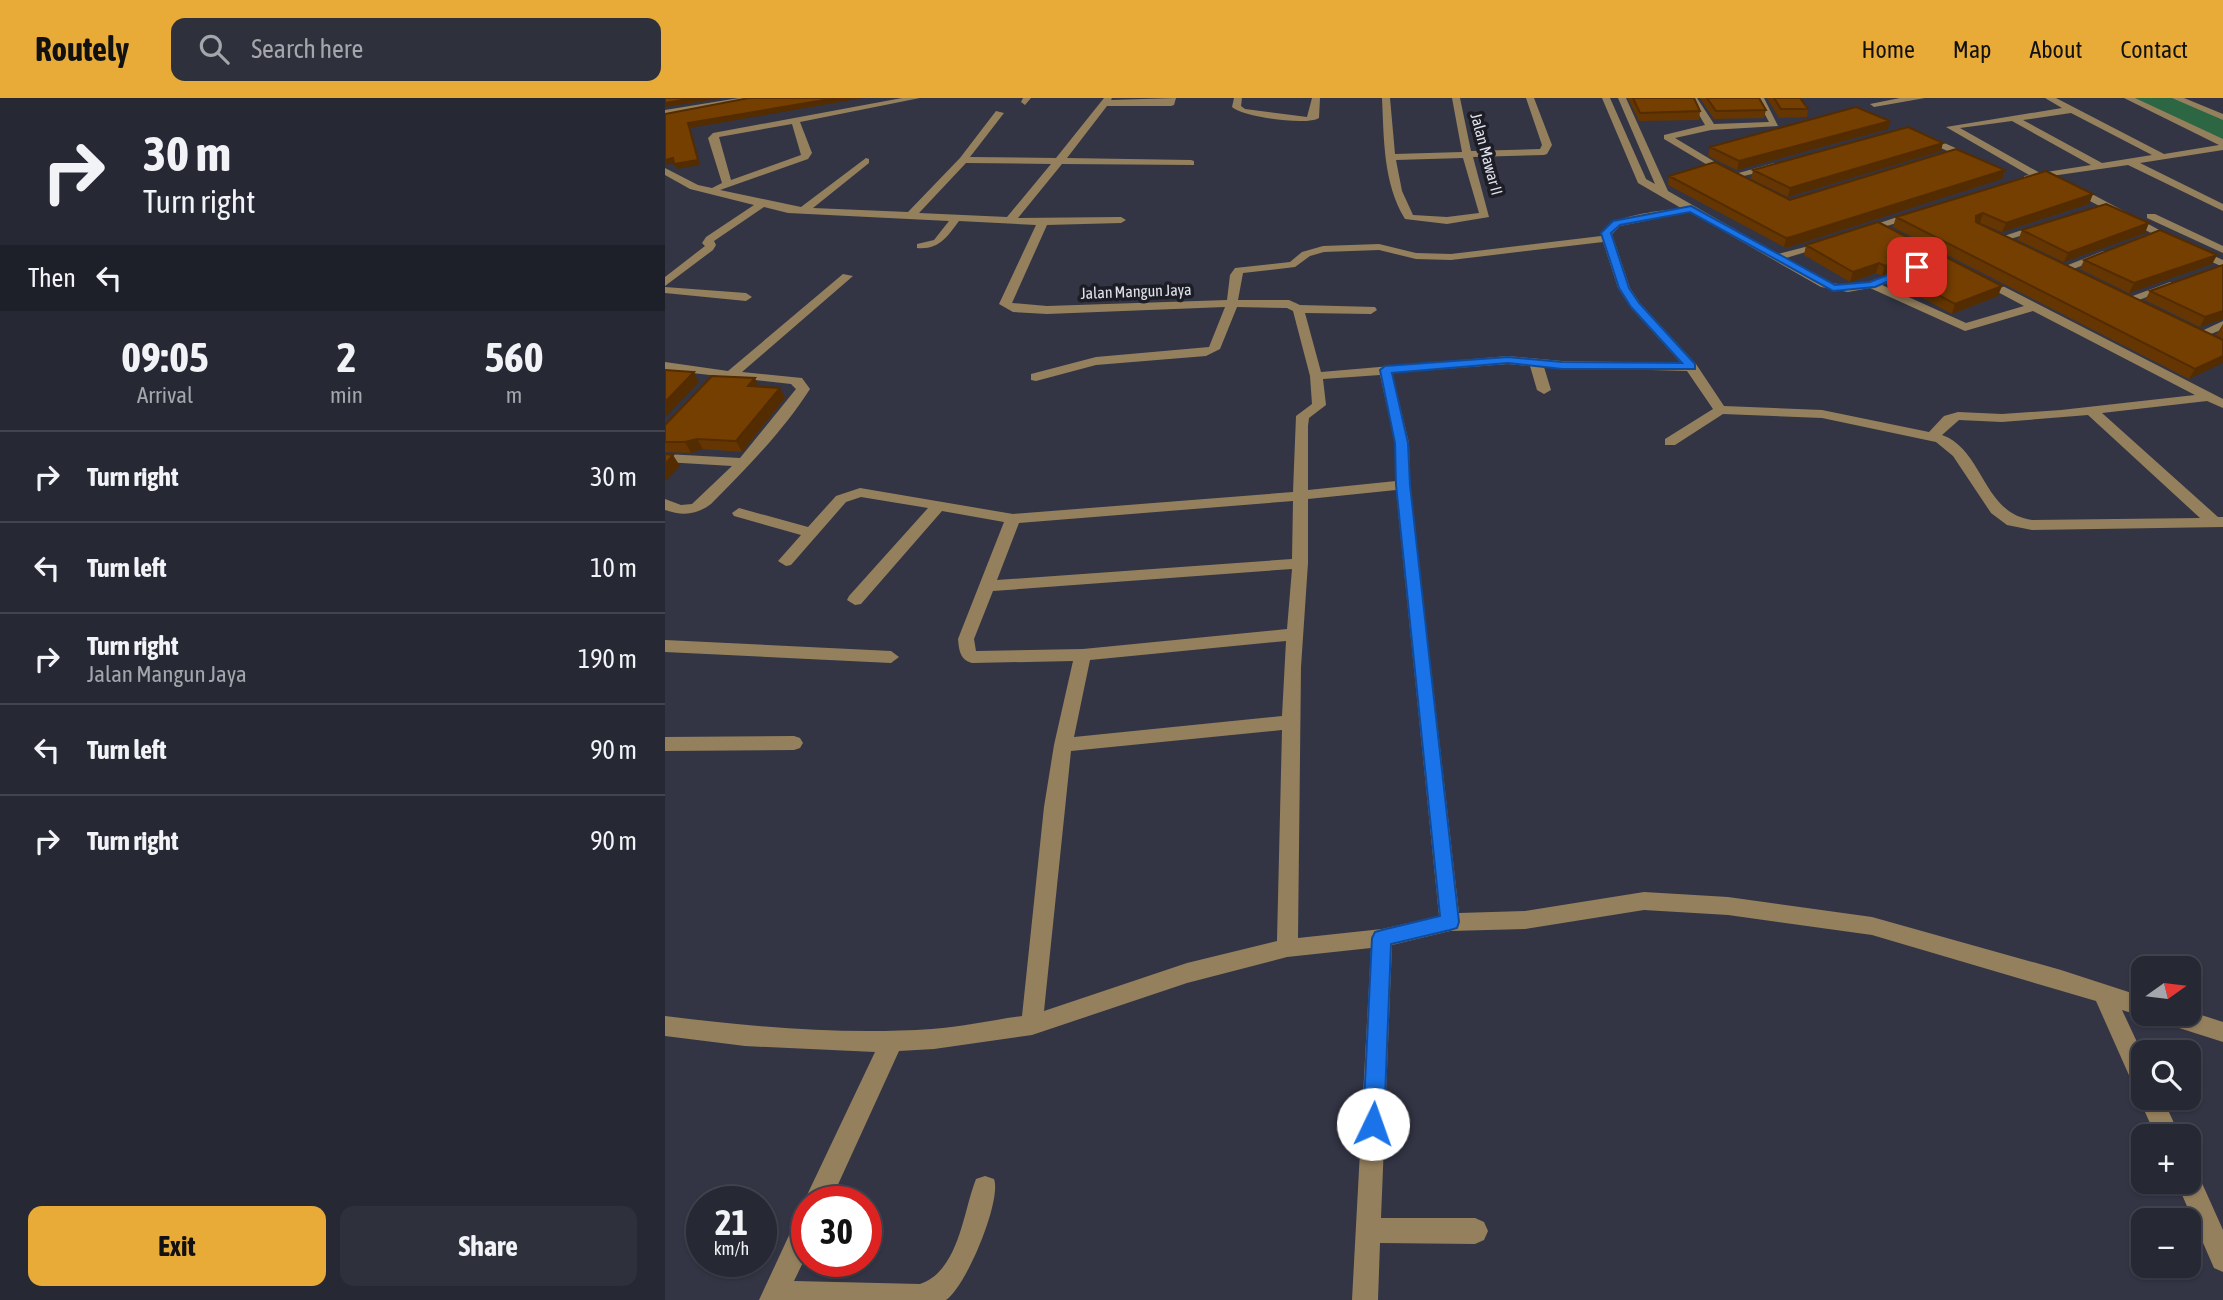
<!DOCTYPE html>
<html lang="en">
<head>
<meta charset="utf-8">
<style>
  body { margin:0; font-family:"Asap Condensed",sans-serif; background:#2e303c; color:#f1f3f6; height:100vh; display:flex; flex-direction:column; font-size:26px; white-space:nowrap }
  * { box-sizing:border-box; margin:0 }
  p { font-size:23px; color:#a4a6ac }
  .icon { flex:none; width:38px; height:38px; fill:none; stroke:currentColor; stroke-width:2; stroke-linecap:round; stroke-linejoin:round }
  .map { position:relative; flex:1; overflow:hidden }
  .details { display:flex; flex-direction:column; background:#262834; width:665px }
  .details>* { flex:none }
  .banner { background:#262834; color:#f1f3f6; overflow:hidden }
  .needle { width:46px; rotate:76deg }
  .controls { position:absolute; left:1466px; top:858px; display:grid; gap:14px }
  .controls a { display:grid; place-items:center; width:70px; height:70px; border-radius:14px; background:#262834; box-shadow:0 2px 5px #0004,0 0 0 2px #42444f; font-size:35px }
  .speed { position:absolute; left:21px; top:1088px; display:flex; gap:14px; font-size:35px; font-weight:700; text-align:center }
  .speed>* { display:grid; place-content:center; width:91px; height:91px; border-radius:50%; background:#262834; box-shadow:0 2px 5px #0004,0 0 0 2px #42444f; line-height:1 }
  .speed small { font-size:18px; font-weight:400 }
  .speed .limit { border:10px solid #d22; background:#fff; color:#111 }
  .pin { position:absolute; display:grid; place-items:center; width:60px; height:60px; color:#fff; margin:-30px; border-radius:14px; box-shadow:0 4px 10px #0006 }
  .me { position:absolute; width:77px; margin:-38px; rotate:3deg; stroke-linejoin:round; filter:drop-shadow(0 0 5px #0008) }
  .turn { display:flex; align-items:center; gap:24px; height:147px; padding:0 28px; font-size:32px }
  .turn .icon { width:91px; height:91px; stroke-width:2.5 }
  .turn b { display:block; font-size:49px; line-height:60px }
  .then { display:flex; align-items:center; height:66px; padding:0 28px; background:#0003; gap:14px; font-size:26px }
  .eta { display:flex; justify-content:space-evenly; align-items:center; height:119px; text-align:center }
  .eta b { font-size:42px; font-weight:700; line-height:49px }
  .cta { display:flex; gap:14px; margin-top:auto; padding:14px 28px }
  .cta a { flex:1; height:80px; border-radius:14px; background:#e9ab38; color:#111; font-size:28px; font-weight:700; line-height:80px; text-align:center }
  .cta a+a { background:#2e303c; color:#f1f3f6 }
  ul { padding:0; list-style:none }
  li { display:flex; align-items:center; gap:21px; height:91px; padding:0 28px; border-top:2px solid #42444f }
  li div { flex:1 }
  li b { display:block; font-size:26px }
  li em { font-style:normal }
  header { display:flex; align-items:center; gap:42px; box-sizing:border-box; height:98px; padding:0 35px; background:#e9ab38; color:#111 }
  header strong { font-size:33px }
  nav { display:flex; gap:38px; margin-inline-start:auto; font-size:24px }
  .search { width:490px; height:63px; background:#2e303c; display:flex; align-items:center; gap:18px; box-sizing:border-box; padding:0 24px; border-radius:14px; color:#a4a6ac; font-size:26px }
  main { display:flex; flex:1; min-height:0 }
  .map>svg:first-child { display:block }
  .green { fill:#2c6643 }
  .lines { fill:none; stroke-linecap:round; stroke-linejoin:round }
  .minor { fill:#95805d; fill-rule:evenodd }
  .wall { fill:#653602 }
  .shaded-wall { fill:#532c01 }
  .building { fill:#763f02; stroke:#532c01; stroke-width:2 }
  .route { fill:#1a73e8; stroke:#114b97; stroke-width:2 }
  .labels { text-anchor:middle; stroke-width:7; stroke-linejoin:round; paint-order:stroke }
  .far-street-label { font-size:16px; fill:#e0e2ec; stroke:#1c1d25 }
</style>
</head>
<body>
<header>
<strong>Routely</strong>
<div class="search"><svg class="icon" aria-label="search" viewBox="0 0 24 24"><circle cx="10" cy="10" r="6"/><path d="M15 15l6 6"/></svg>Search here</div>
<nav><a>Home</a><a>Map</a><a>About</a><a>Contact</a></nav>
</header>
<main>
<section class="details">
<div class="banner">
<div class="turn"><svg class="icon" aria-label="right" viewBox="0 0 24 24"><path d="M7 20v-9h11M14 6l5 5-5 5"/></svg><div><b>30 m</b>Turn right</div></div>
<div class="then">Then<svg class="icon" aria-label="left" viewBox="0 0 24 24"><path d="M17 20v-9H6M10 6l-5 5 5 5"/></svg></div>
</div>
<div class="eta">
<div><b>09:05</b><p>Arrival</p></div>
<div><b>2</b><p>min</p></div>
<div><b>560</b><p>m</p></div>
</div>
<ul>
<li><svg class="icon" aria-label="right" viewBox="0 0 24 24"><path d="M7 20v-9h11M14 6l5 5-5 5"/></svg><div><b>Turn right</b></div><em>30 m</em></li>
<li><svg class="icon" aria-label="left" viewBox="0 0 24 24"><path d="M17 20v-9H6M10 6l-5 5 5 5"/></svg><div><b>Turn left</b></div><em>10 m</em></li>
<li><svg class="icon" aria-label="right" viewBox="0 0 24 24"><path d="M7 20v-9h11M14 6l5 5-5 5"/></svg><div><b>Turn right</b><p>Jalan Mangun Jaya</p></div><em>190 m</em></li>
<li><svg class="icon" aria-label="left" viewBox="0 0 24 24"><path d="M17 20v-9H6M10 6l-5 5 5 5"/></svg><div><b>Turn left</b></div><em>90 m</em></li>
<li><svg class="icon" aria-label="right" viewBox="0 0 24 24"><path d="M7 20v-9h11M14 6l5 5-5 5"/></svg><div><b>Turn right</b></div><em>90 m</em></li>
</ul>
<div class="cta"><a>Exit</a><a>Share</a></div>
</section>
<div class="map">
<svg width="1558" height="1202" viewBox="0 0 1558 1202">
  <rect width="100%" height="100%" fill="#333545"/>
  <path class="green" d="M1463 0H1511L1558 19V45Z"/>
  <g class="lines">
    <path class="minor" d="M74 0H94L0 18V12Z
      M237 0H255L135 24 147 55 143 61 55 92 136 109 201 60 204 61V65L148 110 243 114 295 60 331 13 339 15 305 59 391 60 439 0H447L446 2 511 0 509 7 506 8H442L402 60 526 62 529 63V67L397 66 353 120 456 119 461 122 456 125 382 127 347 205 382 208 562 202 565 177 570 170 625 164 637 154 658 148 714 146 751 155 786 156 936 138C940 117 997 113 1016 110L973 85 937 0H945L981 81 990 86 953 0H961L1003 93 1113 156 1167 142V146L1121 160 1164 185 1183 187 1203 184 1252 166 1256 167V171L1217 187 1301 225 1359 208 1235 142 1244 140 1558 301V310L1542 303 1437 315 1553 419H1558V429L1367 432 1342 427 1326 415 1288 358 1271 344 1157 320 1058 316 1010 347H1000V341L1048 311 1022 273 879 269 886 292 879 296 872 292 865 268 843 266 727 275 744 345 745 387 794 815 860 813 979 794 1063 799 1207 819 1396 872 1479 899V915L1524 913 1558 924V944L1489 922 1487 916 1479 919 1457 912 1479 959V999H1497L1515 1038H1491L1473 999 1475 995 1471 993 1431 903 1207 837 1063 817 979 812 860 831 785 833 727 847 716 1120H810L819 1124 823 1133 819 1142 810 1146 715 1145 713 1202H687L706 850 622 859 522 885 367 937 269 951 234 953 165 1104H142V1109L140 1104 143 1095 210 954 80 948 0 938V918C89 929 177 937 267 931 297 929 327 922 357 918L379 709 389 647 408 563 307 565C295 562 294 552 293 541L339 424 277 413 196 506 190 507 182 502 184 498 263 410 196 399 181 404 126 467 121 468 113 463 136 437 69 418 67 415 74 410 143 429 171 398 195 390 348 416 628 394 631 318 647 306 645 278 628 213 622 210 572 209 555 251 541 258 431 267 371 283 366 282V276L431 259 544 249 560 209 382 216 348 214 334 206 371 127 294 123C282 139 274 152 252 150V146L269 142 284 123 123 115 99 109 49 143 51 147 48 152 0 188V179L40 148 37 145 41 139 89 107 25 91 0 77V70L33 87 47 90 57 85 43 40 48 35ZM127 26 136 57 66 82 54 39ZM301 65 386 66 342 119 254 115ZM1025 114 1156 189 1183 194 1205 190 1300 233 1368 213 1530 297 1396 312 1337 316 1293 314 1279 318 1264 334 1157 312 1059 308 1031 266 975 205 965 190 947 136 955 128ZM938 144 953 190 966 210 1016 265 897 263 843 258 656 274 640 215 706 216 712 212 710 209 635 207 624 202H573L578 175 630 169 645 158 659 154 714 152 751 161 786 162ZM715 277 730 345 731 383 643 392V328L644 320 661 307 658 281ZM1423 317 1535 420 1367 422C1317 415 1319 352 1277 337L1294 322 1337 324ZM731 392 774 818 717 831 633 840 636 569 643 465V401ZM628 403 627 461 332 482 354 425ZM627 471 622 531 418 551 311 553 309 541 328 493ZM621 543 617 618 409 639 425 562ZM617 632 612 843 522 865 379 913 406 653Z
      M358 0H366L360 7 356 4Z
      M569 0H577L576 8 580 11 642 19 647 0H655L654 20C641 28 578 19 567 9Z
      M717 0H725L730 56 797 54 787 0H795L806 53 875 51 877 47 861 0H869L887 47 882 56 879 57 808 59 824 119 782 126 740 121C718 85 719 41 717 0ZM798 60 814 115 782 119 748 117 737 93 731 62Z
      M1024 0H1032L1049 26 1104 24 1091 0H1099L1113 28 1046 32 1010 40 1070 76 1109 65 1112 66V70L1066 81 999 41V37L1040 27Z
      M1235 0H1260L1209 9 1205 6Z
      M1380 0H1391L1499 56 1554 47 1459 0H1470L1558 41V52L1475 65 1558 106V113L1463 67 1359 82V78L1364 77 1281 29 1397 10ZM1406 15 1487 57 1437 65 1358 22ZM1347 23 1426 67 1375 75 1295 30Z
      M1507 0H1519L1558 16V22Z
      M1257 35 1295 52 1297 54 1289 56 1254 40 1252 38Z
      M1402 87H1410L1500 135 1481 144H1473V140L1486 135 1402 91Z
      M1253 112 1258 115 1257 117 1196 136 1191 133Z
      M1482 116H1490L1558 148V155L1482 120Z
      M1378 125 1382 126V130L1335 144 1330 141Z
      M1529 149 1558 162V169L1525 154 1523 152Z
      M1438 153 1444 156 1442 158 1403 173 1393 171Z
      M178 176 188 178 77 274 137 280 145 291C118 333 81 371 46 406 31 417 18 418 0 412V401L16 407 27 406 67 368 0 364V356L75 360 131 291 126 286 0 272V264L63 273Z
      M1505 184 1511 187 1509 189 1463 206 1457 202Z
      M0 189 81 195 87 199 81 203 0 195Z
      M1558 223V231L1534 241 1528 237Z
      M0 542 226 553 234 559 226 565 0 554Z
      M129 638 135 640 138 645 135 650 129 652 0 653V639Z
      M1524 1071 1532 1074 1558 1132V1174L1549 1170 1511 1083H1524Z
      M320 1078 329 1081C337 1102 301 1189 281 1202H94L133 1118 142 1115V1156L129 1183 255 1186C294 1173 298 1114 311 1081Z"/>
  </g>
  <path class="wall" d="M963 0H1029L1035 13 1034 22 974 23Z
    M1035 0H1094L1101 12 1099 20 1049 21Z
    M1102 0H1135L1143 11 1142 19 1114 20Z
    M1223 31 1072 72 1043 58 1045 49Z
    M1276 53 1123 99 1086 81 1088 72Z
    M1340 72 1337 81 1124 149H1119L1003 87 1004 78 1125 102Z
    M1424 106 1337 134 1315 125H1314L1558 242 1524 281 1228 129 1231 119Z
    M1357 132 1480 135 1399 164 1353 142Z
    M1141 147 1260 160 1217 178 1211 175 1185 184 1139 157Z
    M1552 157 1547 166 1464 195 1415 171 1419 162Z
    M1558 167V221L1535 229 1480 202 1485 193Z
    M1232 175 1333 198 1287 216 1229 185Z
    M1558 226V241L1551 237Z
    M95 289 115 290 120 300 77 354 38 351 26 355 0 354V327Z"/>
  <path class="shaded-wall" d="M29 0H58L0 9V5Z
    M171 0H198L25 30 35 67 12 71 9 66 23 25Z
    M1225 23 1223 31 1072 72 1074 63Z
    M1278 45 1276 53 1123 99 1125 90Z
    M8 60 10 65 0 67V62Z
    M1340 72 1337 81 1124 149H1119L1121 140Z
    M1428 96 1424 106 1337 134 1341 125Z
    M1318 115 1315 125 1308 128 1311 118Z
    M1484 125 1480 135 1399 164 1403 155Z
    M1263 150 1260 160 1217 178 1220 168Z
    M1552 157 1547 166 1464 195 1469 185Z
    M1214 165 1211 175 1185 184 1188 174Z
    M1337 188 1333 198 1287 216 1290 206Z
    M1558 213V221L1535 229 1540 219Z
    M1558 258V265L1524 281 1530 271Z
    M29 274 34 284 0 320V304Z
    M90 280 95 291 83 288Z
    M115 290 120 300 77 354 71 343Z
    M32 341 38 351 26 355 20 344Z
    M8 357 15 368 0 384V366Z"/>
  <path class="building" d="M0 0H29L0 5Z
    M84 0H171L23 25 33 62 9 66 8 60 0 62V16Z
    M968 0H1029L1035 13 975 15Z
    M1042 0H1094L1101 12 1051 13Z
    M1109 0H1135L1143 11H1116Z
    M1191 9 1225 23 1074 63 1045 49Z
    M1243 29 1278 45 1125 90 1088 72Z
    M1291 51 1340 72 1126 139 1121 140 1004 78 1050 64 1125 102Z
    M1381 73 1428 96 1341 125 1318 115 1311 118V124L1558 242V258L1530 271 1231 119Z
    M1441 106 1484 125 1403 155 1357 132Z
    M1213 124 1263 150 1220 168 1214 165 1188 174 1141 147Z
    M1495 132 1552 157 1469 185 1419 162Z
    M1277 157 1337 188 1290 206 1232 175Z
    M1558 167V213L1540 219 1485 193Z
    M0 272 29 274 0 304Z
    M47 278 90 280 83 288 115 290 71 343 32 341 20 344H0V327Z
    M0 356 8 357 0 366Z"/>
  <path class="route" d="M1026 108 1170 187 1205 184 1248 167 1257 169 1210 189 1168 193 1025 114 955 127 946 135 964 190 974 205 1030 266V271H897L843 265 727 275 743 345 745 387 794 824 792 830 785 832 726 846 719 1026 716 1033 708 1036 701 1033 698 1026 707 840 710 834 717 832 775 818 731 387 730 345 715 272 720 268 843 259 897 264 1017 265 966 209 954 190 936 135 948 123Z"/>
  <g class="labels">
    <g class="far-street-label">
      <text transform="translate(822 56) rotate(75)" y="6">Jalan Mawar II</text>
      <text transform="translate(471 193) rotate(-2)" y="6">Jalan Mangun Jaya</text>
    </g>
  </g>
</svg>
<div class="controls">
<a><svg class="needle" viewBox="-14 -14 28 28"><path d="M0-13l5 13h-10z" fill="#e53935"/><path d="M0 13l5-13h-10z" fill="#a4a6ac"/></svg></a>
<a><svg class="icon" aria-label="search" viewBox="0 0 24 24"><circle cx="10" cy="10" r="6"/><path d="M15 15l6 6"/></svg></a>
<a>+</a>
<a>−</a>
</div>
<div class="speed"><div>21<small>km/h</small></div><div class="limit">30</div></div>
<div class="pin" style="left:1252px;top:169px;background:#d93025"><svg class="icon" aria-label="arrive" viewBox="0 0 24 24"><path d="M6 21V4h12l-3 4 3 4H6"/></svg></div>
<svg class="me" style="left:708px;top:1026px" viewBox="-20 -20 40 40"><circle r="19" fill="#fff"/><path d="M0-13L10 11 0 6-10 11z" fill="#1a73e8"/></svg>
</div>
</main>
</body>
</html>
